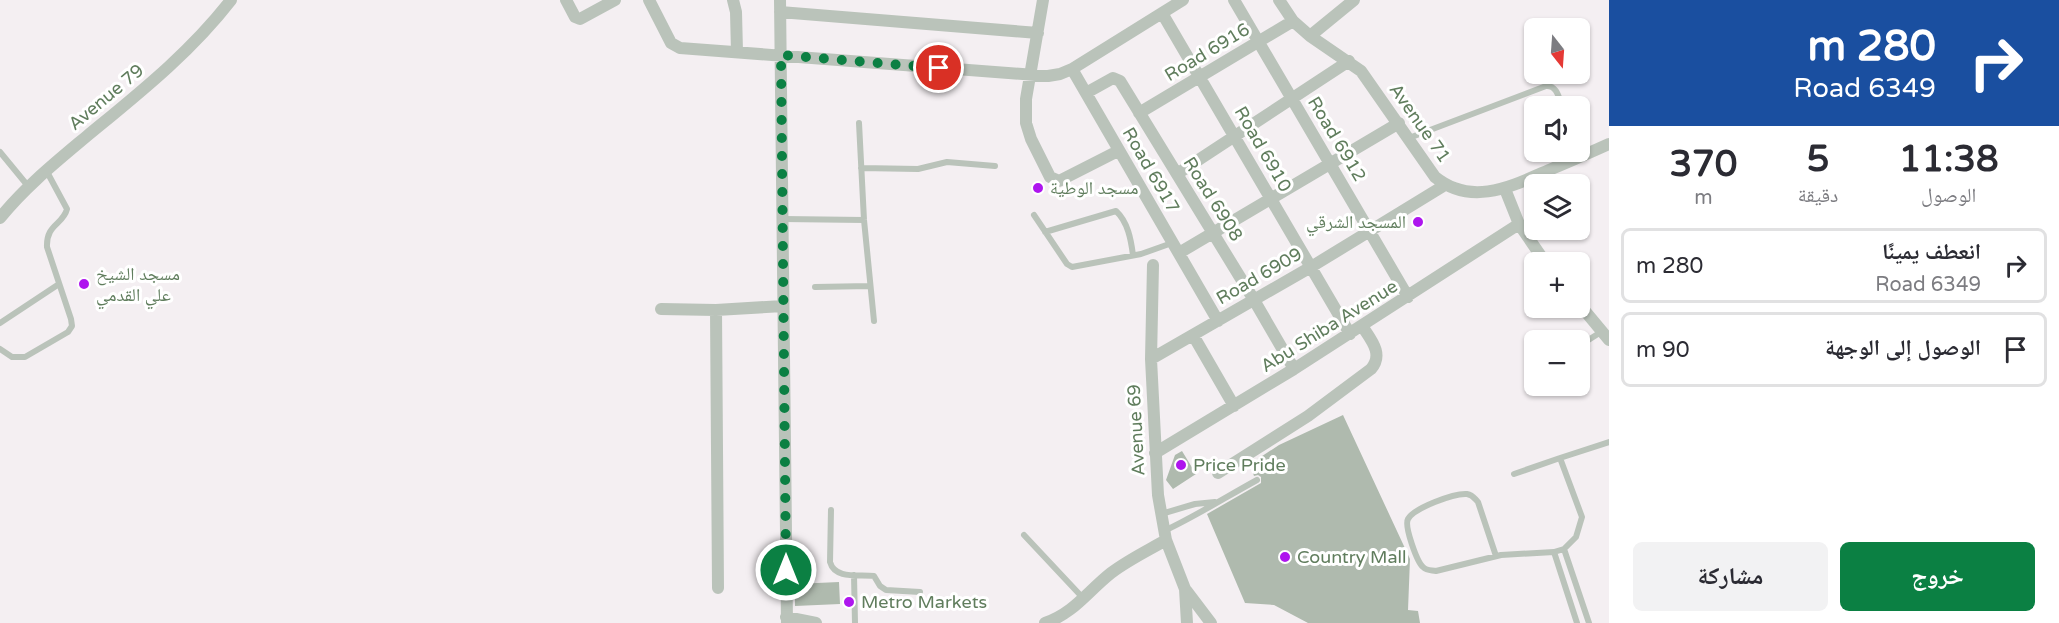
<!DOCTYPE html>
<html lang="ar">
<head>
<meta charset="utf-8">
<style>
  body { margin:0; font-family:"Varela Round","Noto Naskh Arabic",sans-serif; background:#f2f2f3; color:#2b2b33; direction:rtl; height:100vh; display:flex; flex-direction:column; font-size:22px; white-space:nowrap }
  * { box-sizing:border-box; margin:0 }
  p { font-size:20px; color:#7c7c81 }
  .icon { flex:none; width:33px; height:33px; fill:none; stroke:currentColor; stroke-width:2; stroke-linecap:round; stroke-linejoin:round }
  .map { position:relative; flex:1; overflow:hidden; direction:ltr }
  .sheet { display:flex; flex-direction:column; background:#fff; width:450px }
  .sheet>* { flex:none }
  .banner { background:#1a4fa0; color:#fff; overflow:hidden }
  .needle { width:39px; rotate:163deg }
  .controls { position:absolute; left:1524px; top:18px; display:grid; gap:12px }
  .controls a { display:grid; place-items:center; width:66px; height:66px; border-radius:9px; background:#fff; box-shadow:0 2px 4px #0004; font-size:30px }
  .pin { position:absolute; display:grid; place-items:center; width:51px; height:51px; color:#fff; margin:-26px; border:3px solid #fff; border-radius:50%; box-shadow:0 2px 6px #0007 }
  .me { position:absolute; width:66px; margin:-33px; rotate:0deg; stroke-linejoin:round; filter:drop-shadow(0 0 4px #0008) }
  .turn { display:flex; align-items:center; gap:21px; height:126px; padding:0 24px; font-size:27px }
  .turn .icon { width:78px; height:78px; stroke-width:2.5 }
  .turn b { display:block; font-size:42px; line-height:51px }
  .eta { display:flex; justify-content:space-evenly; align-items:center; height:102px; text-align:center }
  .eta b { font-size:36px; font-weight:700; line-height:42px }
  .primary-button { display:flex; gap:12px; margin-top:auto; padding:12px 24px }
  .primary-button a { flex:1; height:69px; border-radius:9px; background:#0b8043; color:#fff; font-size:24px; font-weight:700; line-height:69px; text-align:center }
  .primary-button a+a { background:#f2f2f3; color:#2b2b33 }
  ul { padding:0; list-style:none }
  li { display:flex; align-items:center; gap:18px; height:75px; margin:0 12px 9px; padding:0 12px; border:3px solid #e1e1e2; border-radius:9px }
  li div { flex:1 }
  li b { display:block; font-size:22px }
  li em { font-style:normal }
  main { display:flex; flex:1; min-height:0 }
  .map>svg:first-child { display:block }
  .building { fill:#afbaae }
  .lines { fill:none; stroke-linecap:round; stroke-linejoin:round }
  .lane { stroke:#bac3ba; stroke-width:6 }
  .street { stroke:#bac3ba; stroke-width:12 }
  .route { stroke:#0b8043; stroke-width:10; stroke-dasharray:0 18 }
  .poi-dot { fill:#ae15ee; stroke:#fff; stroke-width:2 }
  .labels { text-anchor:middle; stroke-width:6; stroke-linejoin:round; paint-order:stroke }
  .street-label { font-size:18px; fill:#607d5d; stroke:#fff }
  .poi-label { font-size:18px; fill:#607d5d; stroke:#fff; text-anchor:start }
</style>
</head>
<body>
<main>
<section class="sheet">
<div class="banner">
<div class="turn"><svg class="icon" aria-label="right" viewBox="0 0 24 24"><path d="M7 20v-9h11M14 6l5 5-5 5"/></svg><div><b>280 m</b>Road 6349</div></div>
</div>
<div class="eta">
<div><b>11:38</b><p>الوصول</p></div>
<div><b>5</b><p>دقيقة</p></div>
<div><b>370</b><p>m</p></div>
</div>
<ul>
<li><svg class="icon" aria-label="right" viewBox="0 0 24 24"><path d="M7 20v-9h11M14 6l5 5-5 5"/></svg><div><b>انعطف يمينًا</b><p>Road 6349</p></div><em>280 m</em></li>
<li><svg class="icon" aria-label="arrive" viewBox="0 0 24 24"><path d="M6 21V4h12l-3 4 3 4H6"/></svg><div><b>الوصول إلى الوجهة</b></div><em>90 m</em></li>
</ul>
<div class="primary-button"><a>خروج</a><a>مشاركة</a></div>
</section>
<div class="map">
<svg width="1609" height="623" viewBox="0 0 1609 623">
  <rect width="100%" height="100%" fill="#f4eff2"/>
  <path class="building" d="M1343 415 1410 559 1408 610 1418 611 1420 623H1308L1274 605 1245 603 1207 514 1261 483V477L1258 475 1254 476 1250 464 1279 445Z
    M1182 451 1196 474 1173 489 1166 480 1175 455Z
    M839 582 840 604 795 606V584Z"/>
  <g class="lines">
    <path class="lane" d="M859 123 864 220 874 321
      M1409 138 1546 86C1557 85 1559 98 1562 106
      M0 152 28 186
      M861 168 918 169 947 162 995 166
      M1034 215 1067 264 1072 267 1141 254 1172 243
      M783 219 864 220
      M1045 232 1116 211C1128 222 1131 240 1133 255
      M815 287 870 286
      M0 323 59 284
      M1582 344 1601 332
      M0 349 12 357H25L68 332 72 326 71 319 47 247C46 224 63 225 67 209L46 170
      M1514 474 1560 458
      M831 510 830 562C835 580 860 574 874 576L880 586 886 590 920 592
      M1161 514 1195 504 1215 502
      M1164 531C1196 516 1226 497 1257 480
      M1024 535 1083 598
      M1564 549 1576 537 1582 517 1560 458 1609 442
      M1554 552 1577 623
      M1496 556 1478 502C1474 498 1473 495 1467 494 1454 493 1414 508 1408 519 1404 526 1417 562 1423 567 1427 571 1431 570 1436 571L1501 555 1554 552 1564 549 1589 623
      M854 575 855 623"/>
    <path class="street" d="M566 0 575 17 580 19 615 0
      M649 0 671 43 680 48 1048 76 1060 74 1072 69 1183 0
      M733 0 736 12 737 52
      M780 0 787 623
      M1043 0 1026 99V123L1031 139 1050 177 1059 181 1118 151
      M1234 0 1408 297
      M1279 0 1293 21 1310 36 1361 71 1435 177C1472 207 1512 186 1549 170 1569 162 1589 153 1609 144
      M780 12 1038 33
      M1162 13 1350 334
      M1310 36 1354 0
      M1072 69 1218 321
      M1086 93 1113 78 1120 81 1254 300 1294 369
      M1139 113 1293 21
      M1177 174 1349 61
      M1505 189 1519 224 1545 262
      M0 218C25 187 56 162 87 136 138 94 190 53 231 0
      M1179 253 1399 123
      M1153 265 1151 359 1158 495 1166 540 1185 589 1187 623
      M1580 305 1609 340
      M661 309 716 310 783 306
      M716 310 718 588
      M1193 335 1234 406
      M1151 359 1311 267 1445 185
      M1155 453 1294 369 1519 224
      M1218 473 1308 416 1371 369C1384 354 1371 340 1362 326
      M1186 590 1211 623
      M786 617 816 623
      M1045 623C1074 613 1087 592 1111 573 1128 560 1147 551 1166 540"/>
  </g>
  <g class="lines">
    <path class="route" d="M786 570 781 55 939 68"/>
  </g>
  <g class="poi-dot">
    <circle cx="1038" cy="188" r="6"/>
    <circle cx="1418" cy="222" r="6"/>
    <circle cx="84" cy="284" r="6"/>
    <circle cx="1181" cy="465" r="6"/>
    <circle cx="1285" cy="557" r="6"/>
    <circle cx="849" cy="602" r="6"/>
  </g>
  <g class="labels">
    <g class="street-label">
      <text transform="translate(1207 52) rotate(-31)" y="6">Road 6916</text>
      <text transform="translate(106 97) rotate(-40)" y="6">Avenue 79</text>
      <text transform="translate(1420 123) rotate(55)" y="6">Avenue 71</text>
      <text transform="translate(1337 139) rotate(59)" y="6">Road 6912</text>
      <text transform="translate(1263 149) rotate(60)" y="6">Road 6910</text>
      <text transform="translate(1151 170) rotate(60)" y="6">Road 6917</text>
      <text transform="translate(1213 199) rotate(58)" y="6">Road 6908</text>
      <text transform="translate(1259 276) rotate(-30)" y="6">Road 6909</text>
      <text transform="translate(1329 326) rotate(-32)" y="6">Abu Shiba Avenue</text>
      <text transform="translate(1136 430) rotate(-93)" y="6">Avenue 69</text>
    </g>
    <g class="poi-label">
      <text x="1050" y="194">مسجد الوطية</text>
      <text x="1406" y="228" text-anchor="end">المسجد الشرقي</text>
      <text x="96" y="280">مسجد الشيخ<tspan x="96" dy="21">علي القدمي</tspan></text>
      <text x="1193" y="471">Price Pride</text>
      <text x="1297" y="563">Country Mall</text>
      <text x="861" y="608">Metro Markets</text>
    </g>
  </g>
</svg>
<div class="controls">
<a><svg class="needle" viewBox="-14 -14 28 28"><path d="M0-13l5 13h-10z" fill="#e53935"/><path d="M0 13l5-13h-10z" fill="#7c7c81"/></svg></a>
<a><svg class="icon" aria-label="sound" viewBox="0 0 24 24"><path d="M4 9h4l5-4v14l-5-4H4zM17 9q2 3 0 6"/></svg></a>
<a><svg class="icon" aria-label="layers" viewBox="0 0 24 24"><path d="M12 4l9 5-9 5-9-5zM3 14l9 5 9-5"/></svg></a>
<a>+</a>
<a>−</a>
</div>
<div class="pin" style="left:939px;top:68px;background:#d93025"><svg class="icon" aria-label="arrive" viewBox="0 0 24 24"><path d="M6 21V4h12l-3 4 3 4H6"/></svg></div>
<svg class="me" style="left:786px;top:570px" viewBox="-20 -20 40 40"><circle r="17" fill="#0b8043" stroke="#fff" stroke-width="3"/><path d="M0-11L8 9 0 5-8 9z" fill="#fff"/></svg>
</div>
</main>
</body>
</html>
